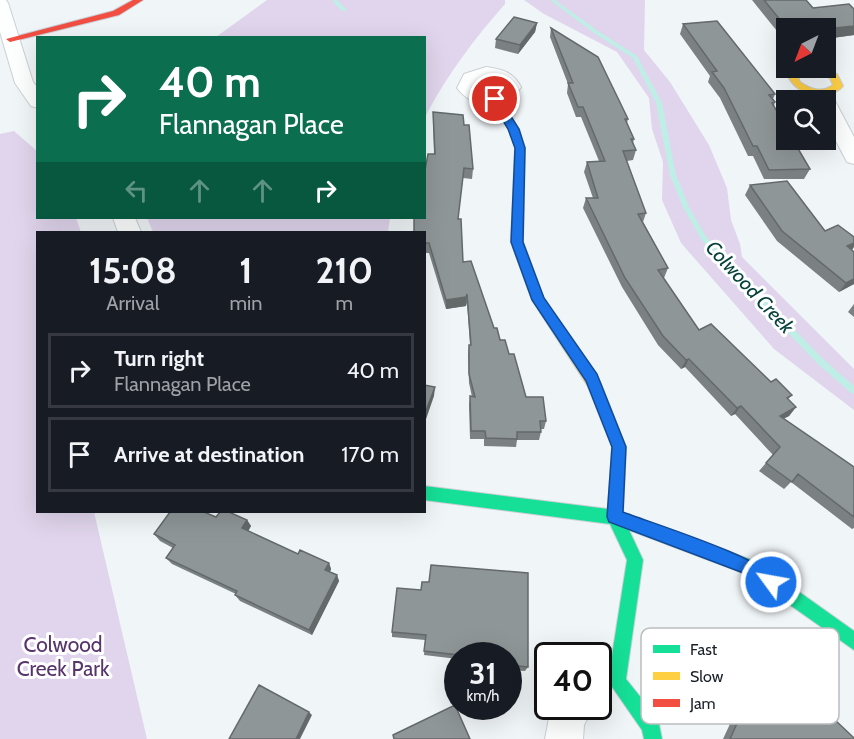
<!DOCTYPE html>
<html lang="en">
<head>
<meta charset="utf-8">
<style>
  body { margin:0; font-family:Cabin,sans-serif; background:#20242c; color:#f1f3f6; height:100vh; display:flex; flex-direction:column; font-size:22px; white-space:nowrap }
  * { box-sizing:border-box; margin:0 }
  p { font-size:20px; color:#9ea1a6 }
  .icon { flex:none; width:33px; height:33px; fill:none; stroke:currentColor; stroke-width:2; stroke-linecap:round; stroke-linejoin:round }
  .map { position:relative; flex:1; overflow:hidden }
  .side { position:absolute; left:36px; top:231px; width:390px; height:282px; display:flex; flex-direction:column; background:#171b24; border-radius:0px; box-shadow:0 6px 24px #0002 }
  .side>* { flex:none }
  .banner { position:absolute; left:36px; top:36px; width:390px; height:183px; border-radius:0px; box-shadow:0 6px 24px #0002; background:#0b6e4f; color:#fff; overflow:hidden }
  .needle { width:39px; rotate:222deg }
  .buttons { position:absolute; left:776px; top:18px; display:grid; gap:12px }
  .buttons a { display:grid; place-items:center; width:60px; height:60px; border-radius:0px; background:#171b24; box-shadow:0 6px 24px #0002; font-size:30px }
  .speed { position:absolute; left:444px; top:642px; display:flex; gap:12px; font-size:30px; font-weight:700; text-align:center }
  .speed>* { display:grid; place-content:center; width:78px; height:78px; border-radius:50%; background:#171b24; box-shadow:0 6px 24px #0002; line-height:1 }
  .speed small { font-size:15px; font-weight:400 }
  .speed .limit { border:3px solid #111; border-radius:9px; background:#fff; color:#111 }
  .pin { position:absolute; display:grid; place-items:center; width:51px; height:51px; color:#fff; margin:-26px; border:3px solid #fff; border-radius:50%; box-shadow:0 2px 6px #0007 }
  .me { position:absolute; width:66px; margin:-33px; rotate:302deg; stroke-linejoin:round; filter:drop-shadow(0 0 4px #0008) }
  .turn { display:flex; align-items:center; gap:21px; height:126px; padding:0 24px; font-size:27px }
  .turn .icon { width:78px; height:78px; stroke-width:2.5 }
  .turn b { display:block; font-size:42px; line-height:51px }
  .lanes { display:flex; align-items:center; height:57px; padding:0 24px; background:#0003; justify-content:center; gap:30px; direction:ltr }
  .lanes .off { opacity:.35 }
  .eta { display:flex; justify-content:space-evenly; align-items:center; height:102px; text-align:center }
  .eta b { font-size:36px; font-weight:700; line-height:42px }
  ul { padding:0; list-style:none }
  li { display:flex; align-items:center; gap:18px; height:75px; margin:0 12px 9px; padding:0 12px; border:3px solid #363941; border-radius:0px }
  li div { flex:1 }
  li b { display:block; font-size:22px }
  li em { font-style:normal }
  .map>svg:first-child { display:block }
  .green { fill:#e0d5ec }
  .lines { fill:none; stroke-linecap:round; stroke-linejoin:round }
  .stream { fill:#bfeee6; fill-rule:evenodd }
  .street-casing { stroke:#cad0d5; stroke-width:2 }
  .fast-casing { stroke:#cad0d5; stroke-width:2 }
  .slow-casing { stroke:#cad0d5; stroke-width:2 }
  .jam-casing { stroke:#cad0d5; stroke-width:2 }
  .street { fill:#fdfefe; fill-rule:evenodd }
  .fast { fill:#16e098; fill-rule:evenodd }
  .slow { fill:#ffcf43; fill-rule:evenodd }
  .jam { fill:#f24e42; fill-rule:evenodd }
  .wall { fill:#7b8183 }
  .shaded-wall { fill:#64696a }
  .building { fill:#8f9698; stroke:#64696a; stroke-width:1.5 }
  .route { fill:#1a73e8; stroke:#114b97; stroke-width:1.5 }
  .labels { text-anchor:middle; stroke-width:6; stroke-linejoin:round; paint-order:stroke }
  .water-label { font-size:20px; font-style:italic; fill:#06433b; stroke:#fff }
  .near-park-label { font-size:21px; fill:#57346b; stroke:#fff }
  .key { fill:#fff; stroke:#babcbe; stroke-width:1.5 }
  .key-label { font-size:16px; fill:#192027 }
</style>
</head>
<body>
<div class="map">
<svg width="854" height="739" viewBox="0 0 854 739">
  <rect width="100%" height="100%" fill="#f0f5f8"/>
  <path class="green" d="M267 0H505V4C474 39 447 75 425 117L424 38 216 37Z
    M524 0H645L644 50 670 82 709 145 727 188 731 220 740 244 742 257 854 369V410L774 349 681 243 662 200 663 162 652 129 649 98 617 52 544 14Z
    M14 131 37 151 38 218H76L81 232H38V512H94L147 739H0V134Z
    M147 218H390L388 232H153Z"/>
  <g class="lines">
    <path class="stream" d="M333 0H337L346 9V11H342L333 2Z
      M550 0H555L598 31 637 56 662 103 676 175 689 207 705 235 729 263 823 359 854 386V394L851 393 817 363 725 267 701 239 683 207 670 175 656 103 633 58 594 33Z"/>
    <g class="street-casing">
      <path id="street" d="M0 0H6L8 3 33 82 38 88V108L31 106 15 83 0 32Z
        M486 67C502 69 513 72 521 87 507 110 473 110 457 88L464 74ZM487 79 498 82 501 87 496 92 490 93 477 87 479 82Z
        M825 95 832 97 835 101 854 137V164L847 162 825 120V100H816L818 97Z
        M113 218H135L141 232H118Z
        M553 706H594L584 725 583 739H545L549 718Z"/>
    </g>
    <g class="fast-casing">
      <path id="fast" d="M594 378 599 380 601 384 626 447 623 513 757 562 854 631V650L746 574 629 530 643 560 626 679 658 719 662 739H644L642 730 608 681 627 560 610 524 424 500V486L608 509 612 447 587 384 589 380Z"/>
    </g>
    <g class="slow-casing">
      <path id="slow" d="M792 68H818L837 74 843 86C826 104 796 96 787 74ZM809 71 830 78 833 85C821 93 811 89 800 82L797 74Z
        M495 96 498 97 519 129 525 148 523 242 544 299 599 380 601 384 599 388H589L532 300 511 242 515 148 509 129 490 99Z"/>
    </g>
    <g class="jam-casing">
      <path id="jam" d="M133 0H143L119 15 10 42 6 39 113 11Z"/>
    </g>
    <use href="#street" class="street"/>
    <use href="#fast" class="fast"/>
    <use href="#slow" class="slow"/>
    <use href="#jam" class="jam"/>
  </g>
  <path class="wall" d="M752 0H806L813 8 854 9V35L825 39V28H786V35L781 36Z
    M537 23 535 32 518 54 495 48 496 39Z
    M683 24 775 94 773 99 775 102 774 106 810 169 804 179H764L753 156H748L720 98 708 82 710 76 680 34Z
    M551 28 628 119 627 123 634 139 633 143 636 150 633 160 627 161 646 213 643 222 668 268 664 278 699 330 771 382 792 395 788 399 796 407 789 416 783 419 854 467V528L852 529 791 482 784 489 759 471 773 455 735 414 731 416 685 367 681 369 658 345 622 287 583 208 586 198H593L584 172 587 162 599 161 581 117H576L567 93 568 84 550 37Z
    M433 112 464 125 473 169 472 179 463 178 458 219 463 262 494 328 509 354 526 397 546 421 544 429H541V432L539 440H517L516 447 484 446V439H470L469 405 470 396 472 397 469 383 468 354 469 345H470L467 303 466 306 446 309 429 253H424V218L434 154Z
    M750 185 825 231 854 252V284L839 292 777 241 745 195Z
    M854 304V317L848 312Z
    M216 517 247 520 251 526 248 531 298 554 329 563 331 569 330 572 337 575 339 581 312 635 240 601 235 595 236 594 172 564 166 558 173 548 160 541 154 534Z
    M397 588 528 667 525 671 508 670V656H458V659L424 655 425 640 392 637V632Z
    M738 651 791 695 827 720 833 718 854 739H723L735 713 711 697 730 656Z"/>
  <path class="shaded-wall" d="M537 23 535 32 518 54 520 45Z
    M793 25 792 28H786V35L781 36 785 26Z
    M854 26V35L825 39V29Z
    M854 243V247L852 250 847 246Z
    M854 279V284L839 292 846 283Z
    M467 294 466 306 446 309V300Z
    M689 359 685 367 681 369 686 360Z
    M435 387 434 396 424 425V416Z
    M741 406 735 414 731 416 737 408Z
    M796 407 789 416 773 424 780 416Z
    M247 520 251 526 246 535 242 528Z
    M329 563 331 569 328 576 325 570Z
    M337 575 339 581 312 635 309 630Z
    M309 712 312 715 300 739H296Z"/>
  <path class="building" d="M764 0H806L813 8 849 4 854 9V26L825 29V28H796L793 25 785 26Z
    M514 17 537 23 520 45 496 39Z
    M717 21 775 94 769 95 775 102 772 103 786 127V140H793L810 169 769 170 757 146H753L724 88 712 72 717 71 683 24Z
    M551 28 598 57 628 119H625L634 139H631L636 150 623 151 646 213 638 214 668 268 658 270 699 330 711 324 771 382 776 379 792 395 787 398 796 407 780 416 854 467V517L798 474 792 482 766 463 780 447 741 406 737 408 689 359 686 360 663 336 625 278 586 198H598L587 162 605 161 583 107H578L568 83H573Z
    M433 112 463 115 464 125H469L473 169 464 168 458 219H461L463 262 471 261 494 328H497L500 340H505L509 354H514L526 397H543L546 421H540L541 432H517V439L486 438 485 431H471L470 396 475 397 469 374V345H471L467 294 466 297 446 300 429 243H424V232H414V218H424V175L428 154H435Z
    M787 181 825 231 838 225 854 237V243L847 246 854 252V279L846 283 782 231 750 185Z
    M424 385 435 387 424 416Z
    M170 512H204L216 517 220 512H229L247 520 242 528 298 554 300 550 329 563 325 570 337 575 309 630 235 595 237 591 166 558 175 545 154 534Z
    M431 565 528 573V667L508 665V656H468L424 651 426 635 392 632 397 588 421 590 422 582H429Z
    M738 651 795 687 791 695 830 722 833 718 854 738V739H730L743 710 718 693Z
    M259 685 309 712 296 739H229Z
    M455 705 470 739H394L393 735Z"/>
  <path class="route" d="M492 96 500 99 519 129 525 148 523 242 544 298 597 374 626 447 623 512C651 523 770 560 779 582L777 588 771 590 746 574 609 522 607 517 612 447 586 381 532 300 511 242 515 148 508 129 490 99Z"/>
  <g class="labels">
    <g class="water-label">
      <text transform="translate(750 287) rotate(47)" y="7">Colwood Creek</text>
    </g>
    <g class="near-park-label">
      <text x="63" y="652">Colwood<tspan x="63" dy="24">Creek Park</tspan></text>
    </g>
  </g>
  <rect x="641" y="628" width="198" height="96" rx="9" class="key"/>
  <rect x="653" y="645" width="27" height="8" fill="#16e098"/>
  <rect x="653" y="672" width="27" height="8" fill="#ffcf43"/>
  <rect x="653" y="699" width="27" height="8" fill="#f24e42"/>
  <g class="key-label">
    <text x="690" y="655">Fast</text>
    <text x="690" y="682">Slow</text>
    <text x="690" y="709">Jam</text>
  </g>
</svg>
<div class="buttons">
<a><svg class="needle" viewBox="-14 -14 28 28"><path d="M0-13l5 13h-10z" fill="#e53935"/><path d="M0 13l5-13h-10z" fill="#9ea1a6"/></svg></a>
<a><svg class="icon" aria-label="search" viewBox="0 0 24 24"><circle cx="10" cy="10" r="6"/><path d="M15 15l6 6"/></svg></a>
</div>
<div class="speed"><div>31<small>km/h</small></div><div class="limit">40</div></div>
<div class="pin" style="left:495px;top:99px;background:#d93025"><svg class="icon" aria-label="arrive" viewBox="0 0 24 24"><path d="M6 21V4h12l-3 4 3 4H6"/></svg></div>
<svg class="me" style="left:771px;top:582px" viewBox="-20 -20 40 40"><circle r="17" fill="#1a73e8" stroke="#fff" stroke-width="3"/><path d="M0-11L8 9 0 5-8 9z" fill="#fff"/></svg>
<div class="banner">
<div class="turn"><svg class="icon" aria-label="right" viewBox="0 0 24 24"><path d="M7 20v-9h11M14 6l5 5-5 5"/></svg><div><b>40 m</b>Flannagan Place</div></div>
<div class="lanes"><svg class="icon off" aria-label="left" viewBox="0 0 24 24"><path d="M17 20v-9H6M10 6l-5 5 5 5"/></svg><svg class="icon off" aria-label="ahead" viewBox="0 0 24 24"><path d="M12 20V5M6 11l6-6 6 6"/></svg><svg class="icon off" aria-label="ahead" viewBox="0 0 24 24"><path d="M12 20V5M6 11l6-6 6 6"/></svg><svg class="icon" aria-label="right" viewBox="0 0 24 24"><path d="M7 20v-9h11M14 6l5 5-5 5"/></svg></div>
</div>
<section class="side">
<div class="eta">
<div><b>15:08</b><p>Arrival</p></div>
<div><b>1</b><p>min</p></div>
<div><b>210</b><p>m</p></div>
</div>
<ul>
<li><svg class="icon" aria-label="right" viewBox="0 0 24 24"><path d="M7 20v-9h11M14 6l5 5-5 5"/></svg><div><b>Turn right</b><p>Flannagan Place</p></div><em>40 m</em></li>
<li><svg class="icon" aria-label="arrive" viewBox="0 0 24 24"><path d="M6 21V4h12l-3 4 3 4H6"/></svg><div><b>Arrive at destination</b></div><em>170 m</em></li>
</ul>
</section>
</div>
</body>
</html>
